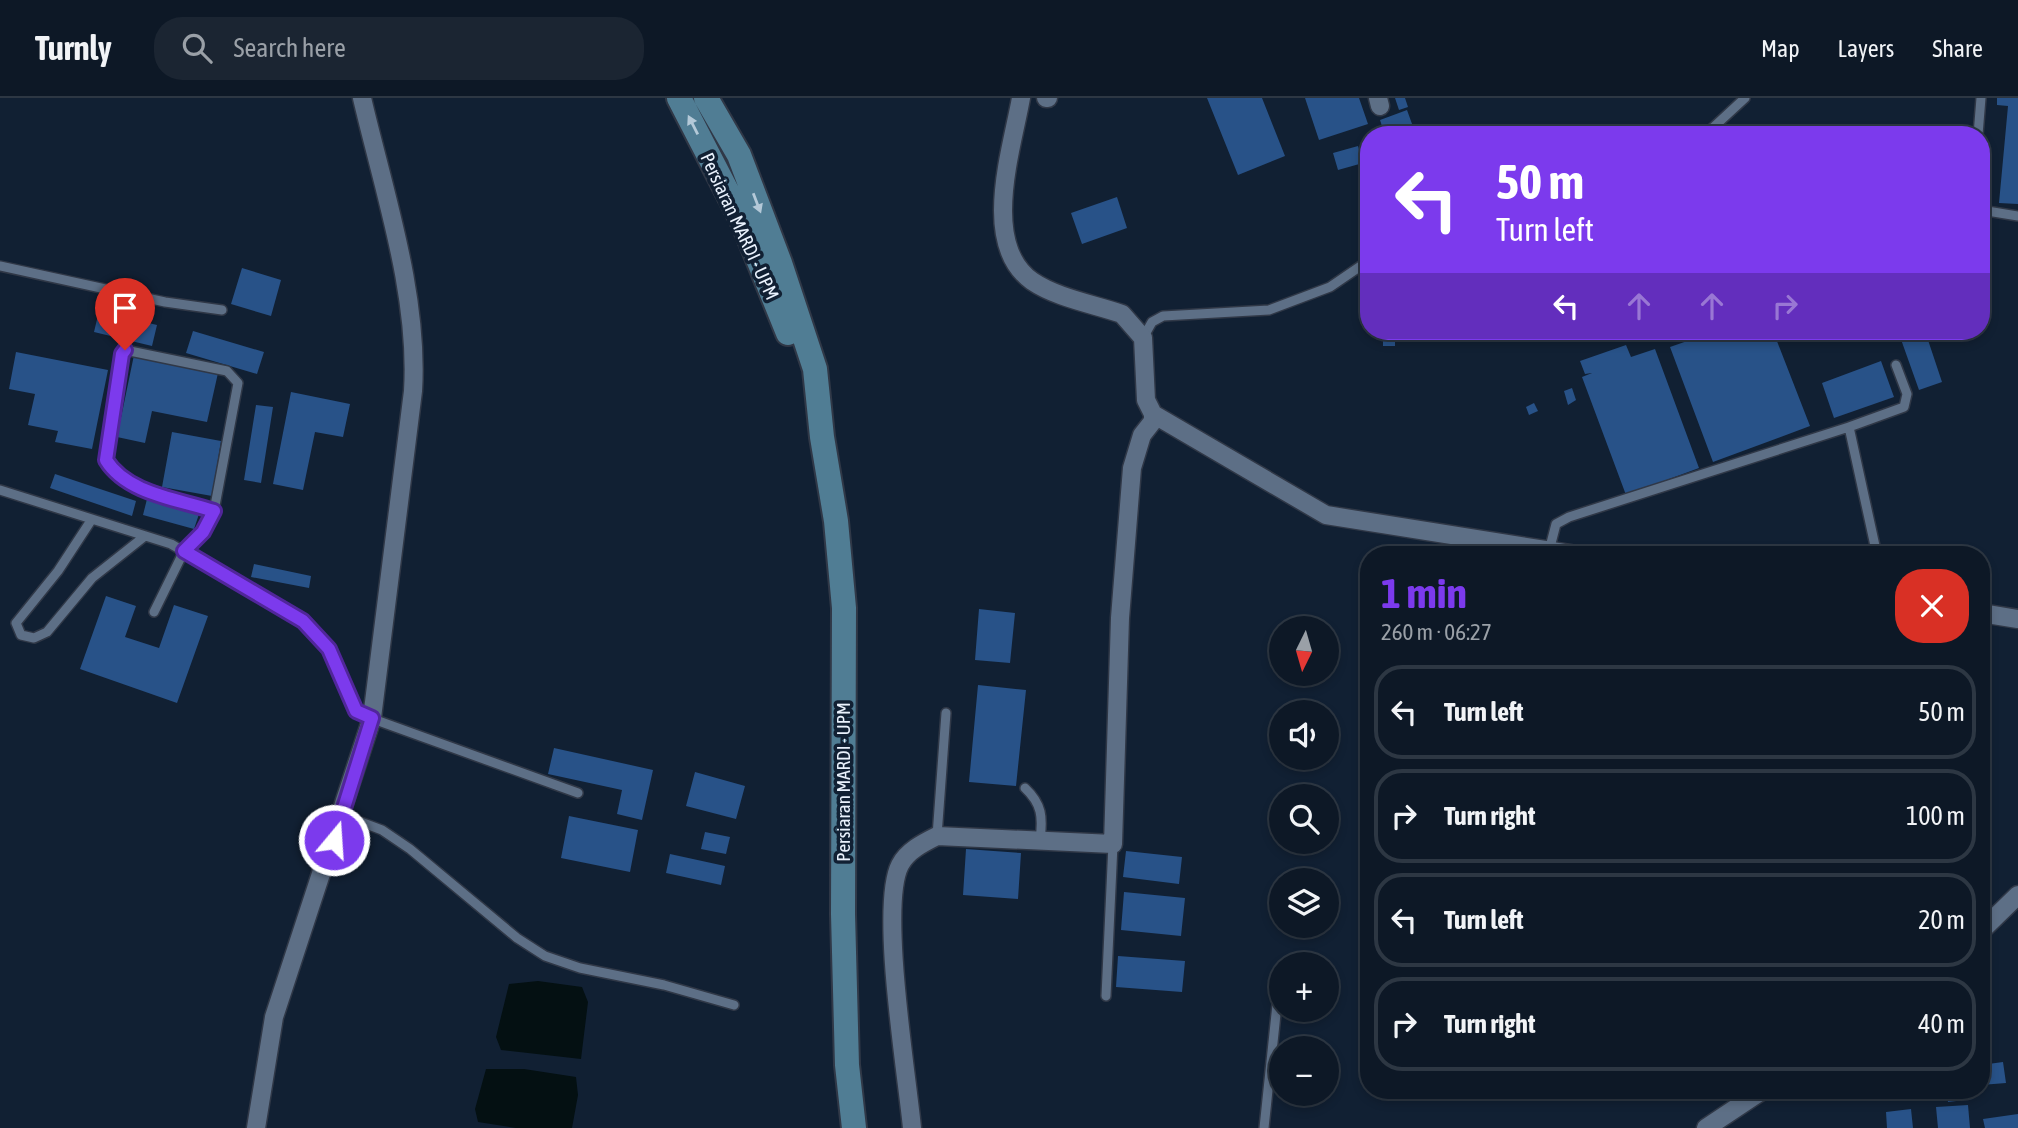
<!DOCTYPE html>
<html lang="en">
<head>
<meta charset="utf-8">
<style>
  body { margin:0; font-family:"Asap Condensed",sans-serif; background:#1b2532; color:#f1f3f6; height:100vh; display:flex; flex-direction:column; font-size:26px; white-space:nowrap }
  * { box-sizing:border-box; margin:0 }
  p { font-size:23px; color:#9aa0a7 }
  .icon { flex:none; width:38px; height:38px; fill:none; stroke:currentColor; stroke-width:2; stroke-linecap:round; stroke-linejoin:round }
  .map { position:relative; flex:1; overflow:hidden }
  .details { position:absolute; left:1360px; top:448px; width:630px; height:553px; display:flex; flex-direction:column; background:#0d1826; border-radius:28px; box-shadow:0 4px 10px #0003,0 0 0 2px #2d3743 }
  .details>* { flex:none }
  .guide { position:absolute; left:1360px; top:28px; width:630px; height:214px; border-radius:28px; box-shadow:0 4px 10px #0003,0 0 0 2px #2d3743; background:#7c3aed; color:#fff; overflow:hidden }
  .needle { width:46px; rotate:185deg }
  .buttons { position:absolute; left:1269px; top:518px; display:grid; gap:14px }
  .buttons a { display:grid; place-items:center; width:70px; height:70px; border-radius:50%; background:#0d1826; box-shadow:0 4px 10px #0003,0 0 0 2px #2d3743; font-size:35px }
  .pin { position:absolute; display:grid; place-items:center; width:60px; height:60px; color:#fff; margin:-72px -30px; border-radius:50% 50% 50% 0; rotate:-45deg; box-shadow:0 0 7px #0007 }
  .pin .icon { rotate:45deg }
  .me { position:absolute; width:77px; margin:-38px; rotate:18deg; stroke-linejoin:round; filter:drop-shadow(0 0 5px #0008) }
  .turn { display:flex; align-items:center; gap:24px; height:147px; padding:0 21px; font-size:32px }
  .turn .icon { width:91px; height:91px; stroke-width:2.5 }
  .turn b { display:block; font-size:49px; line-height:60px }
  .lanes { display:flex; align-items:center; height:66px; padding:0 21px; background:#0003; justify-content:center; gap:35px; direction:ltr }
  .lanes .off { opacity:.35 }
  .round { display:grid; place-items:center; flex:none; width:74px; height:74px; border-radius:28px; background:#1b2532 }
  .headline { display:flex; align-items:center; justify-content:space-between; height:119px; padding:0 21px }
  h1 { font-size:42px; font-weight:700; line-height:52px; color:#7c3aed }
  ul { padding:0; list-style:none }
  li { display:flex; align-items:center; gap:21px; height:94px; margin:0 14px 10px; padding:0 7px; border:4px solid #2d3743; border-radius:28px }
  li div { flex:1 }
  li b { display:block; font-size:26px }
  li em { font-style:normal }
  header { display:flex; align-items:center; gap:42px; box-sizing:border-box; height:98px; padding:0 35px; background:#0d1826; border-bottom:2px solid #2d3743 }
  header strong { font-size:33px }
  nav { display:flex; gap:38px; margin-inline-start:auto; font-size:24px }
  .search { width:490px; height:63px; background:#1b2532; display:flex; align-items:center; gap:18px; box-sizing:border-box; padding:0 24px; border-radius:28px; color:#9aa0a7; font-size:26px }
  .map>svg:first-child { display:block }
  .water { fill:#041012 }
  .building { fill:#285288 }
  .lines { fill:none; stroke-linecap:round; stroke-linejoin:round }
  .lane-casing { stroke:#303847; stroke-width:12 }
  .street-casing { stroke:#303847; stroke-width:21 }
  .secondary-casing { stroke:#303847; stroke-width:28 }
  .lane { stroke:#5d6f86; stroke-width:9 }
  .street { stroke:#5d6f86; stroke-width:18 }
  .secondary { stroke:#507d94; stroke-width:24 }
  .oneway { fill:#b4c9d8 }
  .route-casing { stroke:#51269a; stroke-width:18 }
  .route { stroke:#7c3aed; stroke-width:12 }
  .labels { text-anchor:middle; stroke-width:7; stroke-linejoin:round; paint-order:stroke }
  .street-label { font-size:19px; fill:#eaf2fd; stroke:#112033 }
</style>
</head>
<body>
<header>
<strong>Turnly</strong>
<div class="search"><svg class="icon" aria-label="search" viewBox="0 0 24 24"><circle cx="10" cy="10" r="6"/><path d="M15 15l6 6"/></svg>Search here</div>
<nav><a>Map</a><a>Layers</a><a>Share</a></nav>
</header>
<div class="map">
<svg width="2018" height="1030" viewBox="0 0 2018 1030">
  <rect width="100%" height="100%" fill="#112033"/>
  <path class="water" d="M538 883 582 889 588 904 581 961 501 952 496 939 509 886Z
    M486 971H524L576 979 578 997 572 1030H516L478 1024 475 1011Z"/>
  <path class="building" d="M1207 0H1262L1285 58 1238 77Z
    M1305 0H1359L1368 26 1319 42Z
    M1395 0H1405L1408 9 1399 12Z
    M1997 0H2018V106L1999 105 2008 8 1997 7Z
    M1407 12 1416 37H1385L1380 22Z
    M1358 48 1363 65 1338 72 1333 55Z
    M1117 99 1127 130 1082 146 1071 115Z
    M242 170 281 182 271 218 231 206Z
    M99 213 157 227 152 248 94 234Z
    M193 233 264 254 257 276 186 255Z
    M1395 233V248H1383V234Z
    M1716 233H1773L1810 328 1713 364 1670 249Z
    M1898 233H1925L1942 284 1919 292Z
    M1626 247 1631 259 1655 251 1699 370 1626 397 1582 279 1592 275 1585 276 1580 263Z
    M16 254 108 272 92 351 55 344 58 333 28 327 35 296 9 291Z
    M134 257 218 275 207 324 152 313 145 345 117 339Z
    M1881 263 1894 299 1834 320 1822 285Z
    M1572 290 1576 302 1568 307 1564 293Z
    M291 294 350 306 343 339 315 334 303 392 273 386Z
    M1534 305 1538 313 1529 317 1526 309Z
    M256 307 273 309 261 385 244 382Z
    M172 334 221 343 212 398 162 389Z
    M55 376 136 403 132 418 50 390Z
    M147 401 199 416 194 431 143 417Z
    M254 466 311 478 309 490 251 479Z
    M106 498 136 508 125 539 159 550 174 507 208 518 177 605 80 571Z
    M979 511 1015 515 1010 565 975 562Z
    M978 587 1026 592 1016 688 969 684Z
    M554 650 653 672 642 722 617 716 622 692 548 676Z
    M695 674 745 688 736 721 686 708Z
    M569 718 638 732 630 774 561 760Z
    M705 734 730 739 726 756 701 751Z
    M966 751 1021 755 1018 801 963 797Z
    M1126 753 1182 759 1179 786 1123 779Z
    M670 756 725 768 721 787 666 775Z
    M1124 794 1185 800 1181 838 1121 832Z
    M1118 858 1185 863 1182 894 1116 889Z
    M2003 964 2006 985 1981 987V967Z
    M1947 992H1972L1973 1001 1948 1004Z
    M1968 1007 1970 1030H1938L1936 1009Z
    M1911 1011 1913 1030H1887L1886 1014Z
    M2018 1016V1030H1985L1983 1021Z"/>
  <g class="lines">
    <g class="lane-casing">
      <path id="lane" d="M1705 37 1745 0
        M1978 37 1981 0
        M1981 112 2018 118
        M0 168 165 204 222 212
        M1143 240 1152 224 1163 218 1269 212 1330 189 1368 163
        M1849 329 1904 309 1907 296 1896 267
        M0 392 171 446 303 523 329 551 351 605 362 617 578 695
        M92 421 58 473 16 525 21 537 34 540 47 534 92 480 145 438
        M1549 453 1556 426 1569 419 1849 329 1877 457
        M154 514 184 453 203 434 214 413 238 285 227 273 125 252 122 256 106 362 122 382 214 413
        M1025 690C1042 706 1043 719 1040 742
        M342 717 382 732 410 751 517 840 545 858 580 870 664 887 734 907
        M937 738 946 615
        M1106 898 1113 746
        M1264 1030 1280 878"/>
    </g>
    <g class="street-casing">
      <path id="street" d="M1046 0H1048
        M1378 0 1380 8
        M1153 316 1326 417 1577 457
        M1981 515 2018 521
        M1981 833 2018 797
        M256 1030 274 919 372 620 413 293C419 197 384 94 362 0
        M912 1030C907 977 879 808 900 767 907 753 923 745 937 738L1113 746 1120 520 1132 370 1142 337 1153 323V316L1146 302 1143 240 1122 216C1093 206 1057 200 1032 183 980 146 1012 51 1021 0
        M1706 1030 1763 992"/>
    </g>
    <g class="secondary-casing">
      <path id="secondary" d="M679 0 743 124 788 235
        M706 0 739 57 780 165 815 271 822 339 836 423 844 510 843 816 847 967 854 1030"/>
    </g>
    <use href="#lane" class="lane"/>
    <use href="#street" class="street"/>
    <use href="#secondary" class="secondary"/>
  </g>
  <defs><path id="oneway-solid" d="M-6-.8H1V-3.2L6.5 0L1 3.2V.8H-6Z" transform="scale(1.75)"/></defs>
  <g class="oneway">
    <use href="#oneway-solid" transform="translate(693 27) rotate(-117)"/>
    <use href="#oneway-solid" transform="translate(757 105) rotate(69)"/>
  </g>
  <g class="lines">
    <g class="route-casing">
      <path id="route" d="M125 252 122 256 106 362C127 396 178 401 214 413L203 434 184 453 303 523 329 551 356 613 372 620 334 742"/>
    </g>
    <use href="#route" class="route"/>
  </g>
  <g class="labels">
    <g class="street-label">
      <text transform="translate(740 128) rotate(65)" y="7">Persiaran MARDI - UPM</text>
      <text transform="translate(843 684) rotate(-90)" y="7">Persiaran MARDI - UPM</text>
    </g>
  </g>
</svg>
<div class="buttons">
<a><svg class="needle" viewBox="-14 -14 28 28"><path d="M0-13l5 13h-10z" fill="#e53935"/><path d="M0 13l5-13h-10z" fill="#9aa0a7"/></svg></a>
<a><svg class="icon" aria-label="sound" viewBox="0 0 24 24"><path d="M4 9h4l5-4v14l-5-4H4zM17 9q2 3 0 6"/></svg></a>
<a><svg class="icon" aria-label="search" viewBox="0 0 24 24"><circle cx="10" cy="10" r="6"/><path d="M15 15l6 6"/></svg></a>
<a><svg class="icon" aria-label="layers" viewBox="0 0 24 24"><path d="M12 4l9 5-9 5-9-5zM3 14l9 5 9-5"/></svg></a>
<a>+</a>
<a>−</a>
</div>
<div class="pin" style="left:125px;top:252px;background:#d93025"><svg class="icon" aria-label="arrive" viewBox="0 0 24 24"><path d="M6 21V4h12l-3 4 3 4H6"/></svg></div>
<svg class="me" style="left:334px;top:742px" viewBox="-20 -20 40 40"><circle r="17" fill="#7c3aed" stroke="#fff" stroke-width="3"/><path d="M0-11L8 9 0 5-8 9z" fill="#fff"/></svg>
<div class="guide">
<div class="turn"><svg class="icon" aria-label="left" viewBox="0 0 24 24"><path d="M17 20v-9H6M10 6l-5 5 5 5"/></svg><div><b>50 m</b>Turn left</div></div>
<div class="lanes"><svg class="icon" aria-label="left" viewBox="0 0 24 24"><path d="M17 20v-9H6M10 6l-5 5 5 5"/></svg><svg class="icon off" aria-label="ahead" viewBox="0 0 24 24"><path d="M12 20V5M6 11l6-6 6 6"/></svg><svg class="icon off" aria-label="ahead" viewBox="0 0 24 24"><path d="M12 20V5M6 11l6-6 6 6"/></svg><svg class="icon off" aria-label="right" viewBox="0 0 24 24"><path d="M7 20v-9h11M14 6l5 5-5 5"/></svg></div>
</div>
<section class="details">
<div class="headline"><div><h1>1 min</h1><p>260 m · 06:27</p></div><a class="round" style="background:#d93025;color:#fff"><svg class="icon" aria-label="close" viewBox="0 0 24 24"><path d="M6 6l12 12M18 6L6 18"/></svg></a></div>
<ul>
<li><svg class="icon" aria-label="left" viewBox="0 0 24 24"><path d="M17 20v-9H6M10 6l-5 5 5 5"/></svg><div><b>Turn left</b></div><em>50 m</em></li>
<li><svg class="icon" aria-label="right" viewBox="0 0 24 24"><path d="M7 20v-9h11M14 6l5 5-5 5"/></svg><div><b>Turn right</b></div><em>100 m</em></li>
<li><svg class="icon" aria-label="left" viewBox="0 0 24 24"><path d="M17 20v-9H6M10 6l-5 5 5 5"/></svg><div><b>Turn left</b></div><em>20 m</em></li>
<li><svg class="icon" aria-label="right" viewBox="0 0 24 24"><path d="M7 20v-9h11M14 6l5 5-5 5"/></svg><div><b>Turn right</b></div><em>40 m</em></li>
</ul>
</section>
</div>
</body>
</html>
